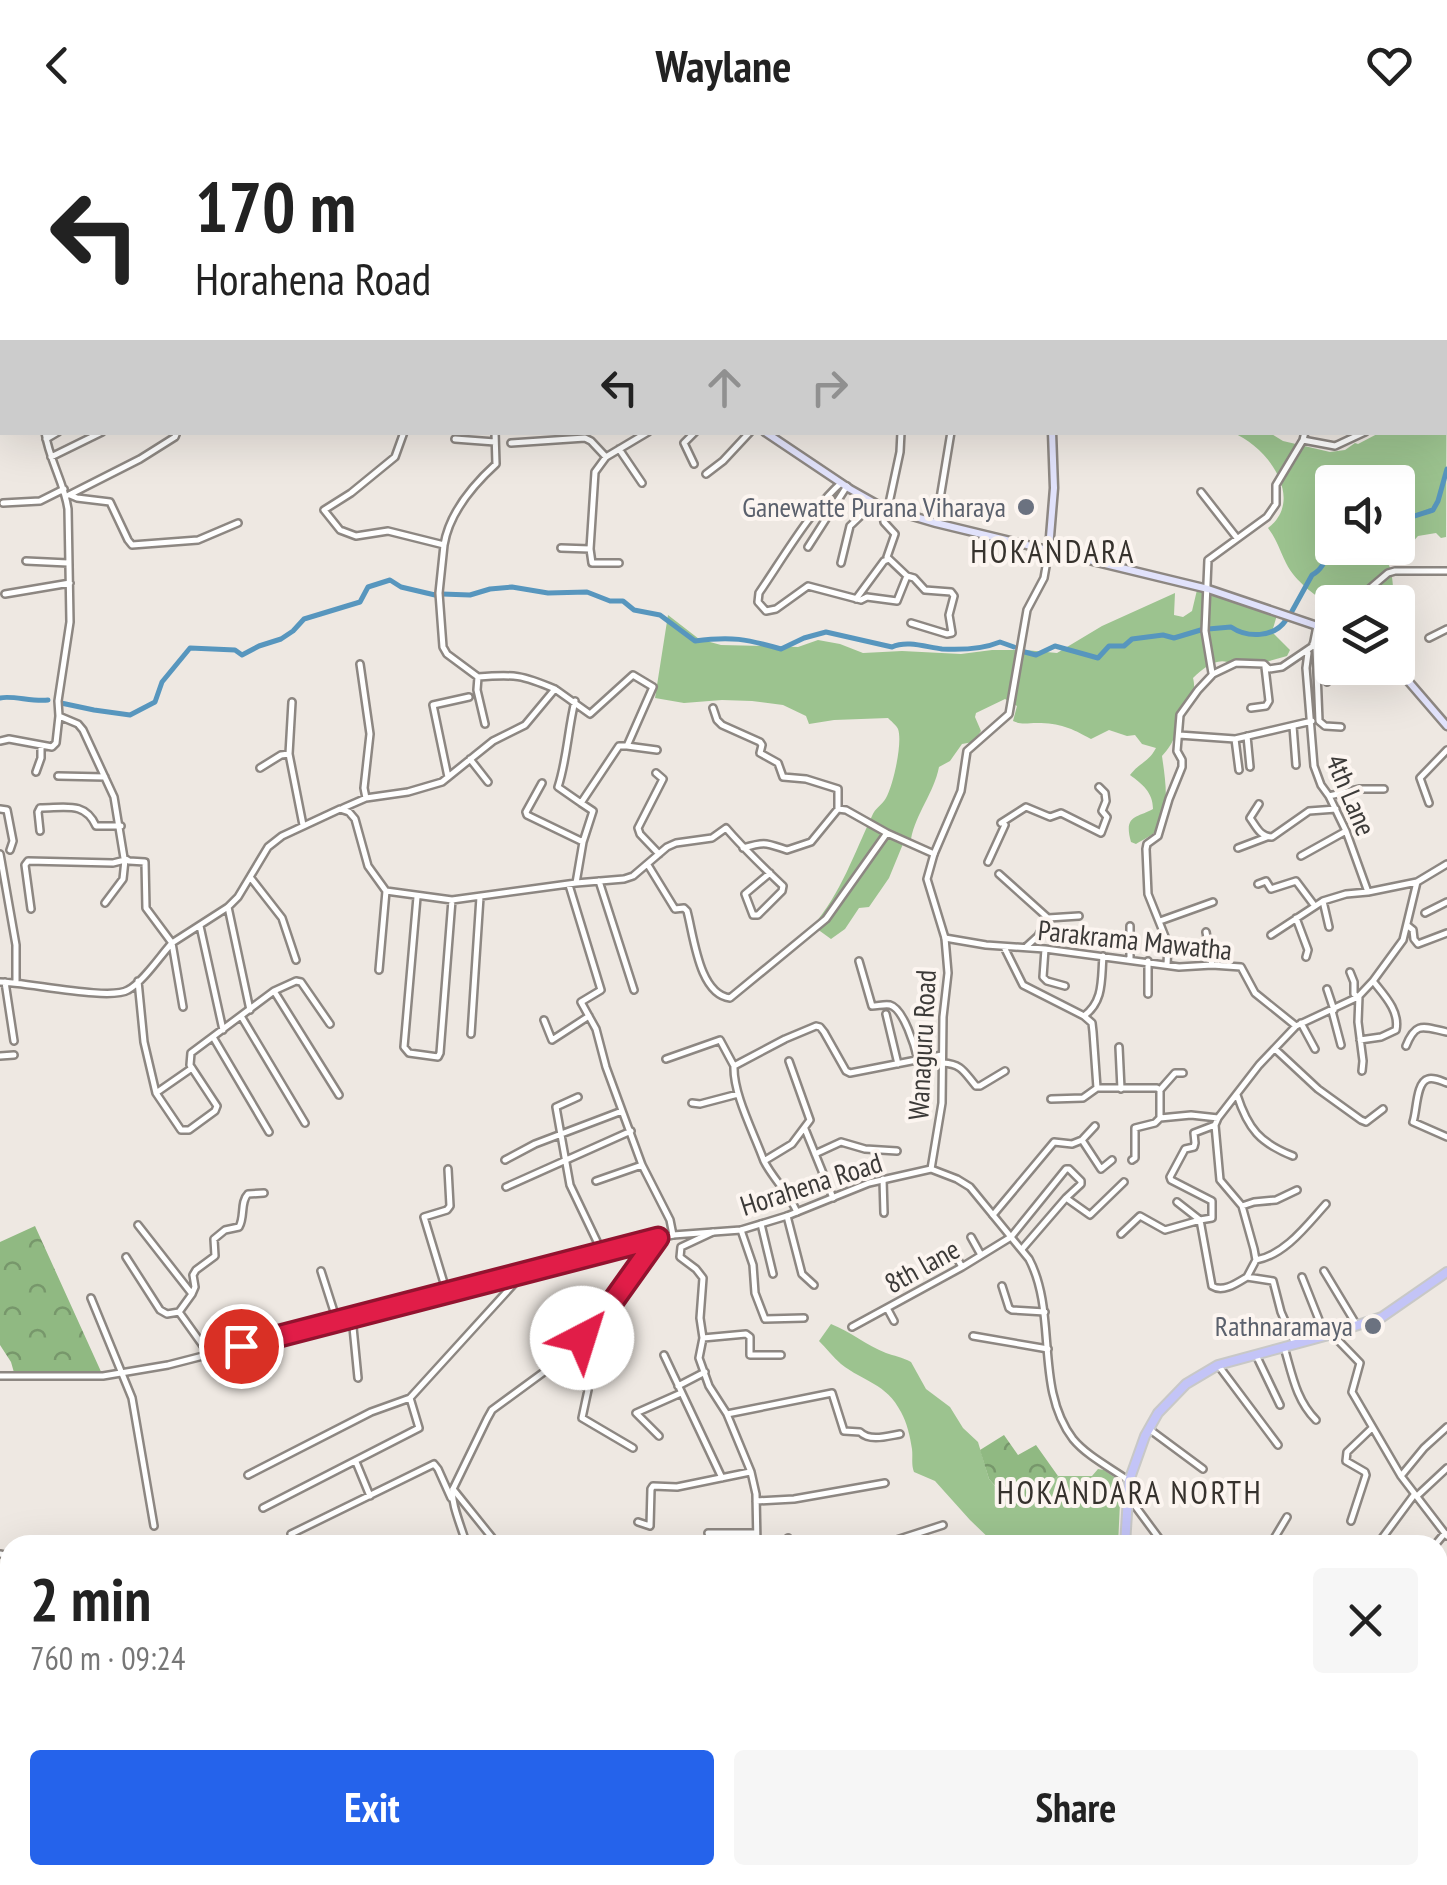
<!DOCTYPE html>
<html lang="en">
<head>
<meta charset="utf-8">
<style>
  body { margin:0; font-family:"PT Sans Narrow",sans-serif; background:#f6f6f6; color:#222; height:100vh; display:flex; flex-direction:column; font-size:38px; white-space:nowrap }
  * { box-sizing:border-box; margin:0 }
  p { font-size:32px; color:#767676 }
  .icon { flex:none; width:55px; height:55px; fill:none; stroke:currentColor; stroke-width:2; stroke-linecap:round; stroke-linejoin:round }
  .map { position:relative; flex:1; overflow:hidden }
  .drawer { position:absolute; left:0px; top:1405px; width:1448px; height:350px; display:flex; flex-direction:column; background:#fff; border-radius:30px 30px 0 0; box-shadow:0 10px 40px #0002 }
  .drawer>* { flex:none }
  .hud { position:absolute; left:0px; top:0px; width:1448px; height:305px; box-shadow:0 10px 40px #0002; background:#fff; color:#222; overflow:hidden }
  .tools { position:absolute; left:1315px; top:335px; display:grid; gap:20px }
  .tools a { display:grid; place-items:center; width:100px; height:100px; border-radius:10px; background:#fff; box-shadow:0 10px 40px #0002; font-size:50px }
  .pin { position:absolute; display:grid; place-items:center; width:85px; height:85px; color:#fff; margin:-42px; border:5px solid #fff; border-radius:50%; box-shadow:0 2px 10px #0007 }
  .me { position:absolute; width:110px; margin:-55px; rotate:40deg; stroke-linejoin:round; filter:drop-shadow(0 0 8px #0008) }
  .turn { display:flex; align-items:center; gap:35px; height:210px; padding:0 30px; font-size:45px }
  .turn .icon { width:130px; height:130px; stroke-width:2.5 }
  .turn b { display:block; font-size:70px; line-height:85px }
  .lanes { display:flex; align-items:center; height:95px; padding:0 30px; background:#0003; justify-content:center; gap:50px; direction:ltr }
  .lanes .off { opacity:.35 }
  .round { display:grid; place-items:center; flex:none; width:105px; height:105px; border-radius:10px; background:#f6f6f6 }
  .overview { display:flex; align-items:center; justify-content:space-between; height:170px; padding:0 30px }
  h1 { font-size:60px; font-weight:600; line-height:75px }
  .cta { display:flex; gap:20px; margin-top:auto; padding:20px 30px }
  .cta a { flex:1; height:115px; border-radius:10px; background:#2563eb; color:#fff; font-size:40px; font-weight:600; line-height:115px; text-align:center }
  .cta a+a { background:#f6f6f6; color:#222 }
  header { display:flex; justify-content:space-between; align-items:center; height:130px; padding:0 30px; background:#fff; font-size:45px; font-weight:600 }
  .map>svg:first-child { display:block }
  .green { fill:#9cc38f; fill-rule:evenodd }
  .forest { fill:url(#forest-crowns) }
  .lines { fill:none; stroke-linecap:round; stroke-linejoin:round }
  .stream { stroke:#5796be; stroke-width:2.5 }
  .canal { stroke:#5796be; stroke-width:5 }
  .minor-casing { stroke:#8d8782; stroke-width:10 }
  .tertiary-casing { stroke:#8d8782; stroke-width:10 }
  .secondary-casing { stroke:#8d8782; stroke-width:11 }
  .primary-casing { stroke:#c8c8c7; stroke-width:12 }
  .motorway-casing { stroke:#c8c8c7; stroke-width:15 }
  .minor { stroke:#fff; stroke-width:5 }
  .tertiary { stroke:#fff; stroke-width:5 }
  .secondary { stroke:#e1e2fb; stroke-width:6 }
  .primary { stroke:#c3c4f7; stroke-width:8 }
  .motorway { stroke:#9b9df1; stroke-width:10 }
  .tertiary-bridge-casing { stroke:#8d8782; stroke-width:10; stroke-linecap:butt }
  .tertiary-bridge { stroke:#fff; stroke-width:5 }
  .route-casing { stroke:#92132f; stroke-width:25 }
  .route { stroke:#e11d48; stroke-width:18 }
  .worship-dot { fill:#6b7280; stroke:#fcf5f0; stroke-width:4 }
  .labels { text-anchor:middle; stroke-width:8; stroke-linejoin:round; paint-order:stroke }
  .worship-label { font-size:28px; fill:#5b616d; stroke:#fcf5f0; text-anchor:end }
  .street-label { font-size:28px; fill:#3c3a38; stroke:#fcf5f0 }
  .quarter-label { font-size:32px; letter-spacing:2.5px; fill:#36322d; stroke:#fcf5f0 }
</style>
</head>
<body>
<header><svg class="icon" aria-label="back" viewBox="0 0 24 24"><path d="M15 5l-7 7 7 7"/></svg>Waylane<svg class="icon" aria-label="heart" viewBox="0 0 24 24"><path d="M12 20l-8-8c-3-5 5-10 8-4 3-6 11-1 8 4z"/></svg></header>
<div class="map">
<svg width="1447" height="1755" viewBox="0 0 1447 1755">
  <defs>
    <pattern id="forest-crowns" width="20" height="18" patternUnits="userSpaceOnUse" patternTransform="scale(2.5)"><rect width="20" height="18" fill="#90b982"/><path d="M2 6a3 3 0 1 1 6 0M12 15a3 3 0 1 1 6 0" fill="none" stroke="#77976b"/></pattern>
  </defs>
  <rect width="100%" height="100%" fill="#eee8e2"/>
  <path class="green" d="M1445 89 1447 90 1446 407 1441 408 1436 403 1418 406 1411 414 1399 419 1400 422 1388 433C1394 445 1392 459 1395 472H1332V478C1316 465 1296 453 1286 433 1280 421 1277 410 1268 398 1306 369 1267 316 1233 303H1270L1283 311 1330 322 1345 320 1355 313 1358 314 1379 303 1445 302ZM1332 352H1398V418H1332Z
    M1197 460 1277 485 1272 502 1290 520 1287 526 1266 532 1243 530 1233 534C1217 526 1205 537 1193 548 1198 567 1184 572 1180 587 1174 605 1176 611 1162 626 1165 648 1171 681 1157 700 1152 706 1142 710 1136 714L1131 712C1123 684 1138 688 1153 679 1153 662 1142 654 1130 645 1140 632 1148 633 1156 618L1142 614 1135 605 1127 606 1109 600 1091 609C1071 598 1060 593 1037 593 1027 593 1022 595 1013 591L1017 576 1005 569 976 583 975 587 981 601 973 612 962 614 950 631 939 637C934 663 916 683 911 709H905L889 748 869 777 859 778 845 799 831 809 813 796C841 763 854 724 872 686 875 678 882 675 886 668 893 656 903 612 898 599 897 596 890 590 888 588L834 590 809 594 806 586 783 575 752 571 722 570 684 573 655 568 668 485 699 509 721 515 798 517 818 510 840 514 863 523 902 521 961 524 992 520H1025L1057 523 1102 496 1175 463 1174 485 1183 487 1192 481Z
    M831 1194C851 1202 866 1215 886 1223 894 1226 902 1227 911 1232L926 1259 950 1277 963 1298 978 1312 989 1349 1014 1378 1058 1346H1092L1098 1339 1104 1340 1121 1352 1118 1415H996L970 1390 935 1351 914 1342C911 1334 913 1328 912 1319 910 1306 907 1293 901 1282 886 1253 864 1252 841 1234 833 1227 826 1218 819 1211Z
    M0 1736 10 1742V1745H126L129 1755H0Z
    M156 1745H1001L952 1755H159Z"/>
  <path class="forest" d="M35 1096 103 1246H15L11 1232 0 1215V1112Z
    M1004 1305 1018 1325 1036 1315 1058 1346 1015 1378 989 1349 980 1320Z"/>
  <g class="lines">
    <path class="stream" d="M940 1745 949 1746
      M1063 1745 1075 1755"/>
    <path class="canal" d="M1398 390C1411 388 1420 384 1433 380L1438 371 1447 339
      M442 464 470 465 490 459 512 457 548 463 587 462 610 471H623L634 480 660 485 695 511C731 506 747 509 781 519L804 508 826 502 892 517C907 510 926 517 942 519 960 520 983 519 1000 512L1014 517
      M1291 483 1312 445C1324 439 1327 425 1332 415
      M1208 499 1231 497C1247 508 1274 508 1286 490
      M1021 521 1036 525 1055 516 1098 528 1109 516H1124L1132 509 1163 505 1174 508 1204 499
      M0 568C12 565 32 572 48 570
      M61 573 94 580 130 585 155 572 162 552 190 518 235 520 242 525 259 516 281 509 293 501 304 489 360 472 368 457 390 450 401 457 435 465"/>
    <g class="minor-casing">
      <path id="minor" d="M196 0 201 2
        M282 0V2
        M720 0 726 2
        M1072 0 1074 2
        M38 2V0
        M188 2V0
        M239 2 253 0
        M469 2V0
        M597 2 598 0
        M629 2 630 0
        M660 2 661 0
        M768 2V0
        M796 2 797 0
        M826 2 827 0
        M877 2 881 0
        M960 2 962 0
        M1019 2 1027 0
        M1136 2 1144 0
        M0 53 2 54
        M0 93 2 100
        M0 169 2 176
        M1445 234 1447 233
        M404 302 395 327 351 363 324 380 340 400 356 406 388 401 444 415 439 463 443 517 447 524 478 547C515 544 522 545 555 559
        M46 309 58 302
        M455 309 495 312
        M1303 310 1335 316 1365 302
        M511 313 585 308 591 311 606 327
        M619 319 642 353
        M51 327 102 302
        M694 334 684 313 695 302
        M706 344 723 331 750 302
        M841 353C810 381 783 428 759 463L758 472 766 481 776 479 808 456 861 470 867 467 897 471 907 446
        M1201 362 1237 408
        M69 365 140 329 175 307 177 302
        M70 365 77 368 110 372 128 410 132 415 198 410 238 393
        M3 373 40 371 64 359
        M882 377 884 392 895 404 887 427 907 446 914 448 925 460 951 462 954 466 949 485 952 503 947 504 911 493
        M888 378 900 322 901 302
        M936 393 951 302
        M444 415C449 384 473 355 496 334L495 302
        M808 417 847 356
        M561 418 590 419
        M26 431 68 433
        M619 433H592L590 419 595 342 606 327 648 302
        M841 433 850 396 874 373
        M5 464 70 453
        M856 469 884 431 889 429
        M1429 508 1447 499
        M1313 514 1316 518 1319 591 1325 596 1341 597
        M1308 523 1306 538 1314 636 1321 655 1329 666 1346 701 1368 762
        M360 534 370 604 364 658 366 668
        M1212 543 1205 501 1208 430 1267 387 1276 374V355L1303 310 1305 302
        M478 547 477 560 485 594
        M1327 552 1332 513
        M575 571C568 599 567 630 558 657L581 673
        M292 572 289 624 303 695
        M713 578 717 590 722 595 760 612 762 615 760 623 778 633 783 647 806 649 838 659V679
        M1251 578 1266 576 1269 571 1265 537
        M1293 596 1296 635
        M1179 605 1235 609 1312 591
        M1247 606 1250 637
        M1235 609 1239 640
        M0 611 9 609 52 617 56 613 59 586
        M627 616 657 620
        M470 629 488 652
        M260 638 281 625 289 624
        M36 642 41 628V615
        M656 643 663 649 638 698 640 704 659 724
        M58 646 105 647
        M448 647 433 575 469 567
        M542 653 526 682 527 685 583 712
        M1329 666 1360 659H1384
        M1429 673 1420 648 1447 620
        M1259 674 1250 688C1256 696 1260 707 1272 707L1309 681 1336 679
        M343 678 366 668 408 662 442 652 493 611 525 595 555 559 590 584 633 545 653 557 627 616H619L581 673 593 681 583 712 576 753
        M0 679 7 680 13 711 10 720
        M1001 693 1026 677 1050 687 1061 683 1101 703 1107 687 1102 681 1106 671 1105 663 1099 657
        M40 701 38 682 40 678C65 678 85 671 96 696H121
        M743 718C766 711 766 713 787 720L811 712 838 679 846 680 887 703 934 724
        M1238 718 1267 707
        M0 724 16 815V852
        M1301 726 1346 701
        M988 732 1005 695
        M648 735 675 779 684 778 687 781C694 807 699 864 730 868L826 789 887 703
        M999 744 1048 788 1038 806 1027 816
        M250 747 282 788 296 830
        M599 751 634 860
        M1258 754 1266 751 1271 759 1296 751 1314 775
        M569 755 601 860 581 872 596 899 606 937 642 1035 670 1090 673 1105
        M417 767 404 917 409 923 438 927 440 923 452 770
        M1323 771 1329 797
        M228 777 250 880
        M31 779 25 735 28 731 113 733 125 730 123 749 105 773
        M1425 783 1447 772
        M1048 788 1079 786
        M1296 788 1308 820 1306 827
        M1160 791 1213 772
        M200 796 223 900
        M1130 796V828
        M1408 796 1413 800 1414 809 1418 814 1447 803
        M1206 802 1212 835
        M1271 805 1323 771 1346 764 1368 762 1417 752 1447 734
        M945 808 986 815 1045 819 1179 837 1212 835 1241 837 1255 863 1296 896
        M1004 817 1023 855 1084 886
        M1045 819 1043 847 1047 851 1065 856
        M1103 826C1101 850 1104 871 1084 886L1092 893 1093 902 1097 958H1157L1160 960V988L1155 993 1135 998V1028L1132 1030
        M859 831 872 876C878 876 884 874 890 875 904 879 915 917 918 930
        M1167 835 1168 814 1148 764 1146 719 1147 714 1158 706 1169 669 1182 637V630L1177 621 1180 585 1198 560 1213 544 1236 533 1264 534 1269 539 1282 537 1313 516 1317 496
        M379 840 386 761
        M1350 842 1354 852V864L1358 867
        M138 851 144 912 156 963 181 1000H189L215 981 217 976 190 935 191 923 274 861 339 965
        M0 852C26 852 110 871 128 860 143 852 160 826 172 813L146 778 145 732 129 731 124 728 114 667 83 600 78 594 59 586 58 571 70 492 68 379C64 352 49 330 45 302
        M5 852 14 911
        M1327 859 1334 880
        M274 861 296 851 301 852 330 894
        M1148 864V831
        M1359 866 1358 892 1363 931 1362 941
        M183 877 172 813 228 777 238 767 268 717 282 706 340 679 349 682 355 689 368 736 386 761 452 770 576 753 624 749 633 746 667 717 676 713 712 708 726 698C744 719 763 737 783 756L782 761 758 785H753L745 764 770 743
        M1332 881 1341 915
        M886 884 898 934
        M241 886 305 993
        M544 890 552 910 589 886
        M1301 893 1315 919
        M471 904 480 767
        M213 907 269 1002
        M1360 910 1381 907 1396 900C1400 881 1384 865 1373 851
        M1406 916C1416 891 1423 897 1447 902
        M1119 917 1121 959
        M1275 919 1318 959 1361 990 1366 992 1383 979
        M0 926 14 925
        M666 929 720 910 734 936
        M943 933C962 934 964 942 976 956H980L1005 941
        M1447 953C1441 951 1434 947 1428 949 1416 952 1417 981 1413 992L1447 1007
        M1160 960 1175 943H1183
        M156 963 192 938
        M1237 965C1248 999 1260 1013 1293 1026
        M578 967 556 977 570 1055 602 1122
        M1051 969 1083 968 1097 958
        M692 973 700 974 738 964
        M1160 988 1191 985 1218 988
        M1215 995 1194 1003 1195 1013 1194 1017 1185 1019 1170 1047 1171 1050 1212 1071V1088L1200 1090 1212 1156C1223 1163 1237 1153 1247 1147
        M805 999 833 1068
        M1082 1010 1095 996
        M815 1024 841 1012 865 1019 897 1021
        M505 1030 535 1014 622 981
        M764 1031 792 1014 810 990 789 931
        M883 1049 884 1083
        M596 1051 642 1035
        M506 1057 631 1001
        M1177 1072 1200 1090
        M1242 1076 1254 1072 1276 1070 1297 1060
        M797 1082C789 1063 773 1049 764 1031 754 1003 733 964 734 936L785 909 816 896 820 897 824 902 846 941 850 943 942 925
        M993 1085 1054 1012 1072 1014 1082 1010 1101 1039 1112 1030
        M787 1086 802 1144 814 1155
        M761 1094 773 1144
        M138 1095 192 1164
        M741 1100 753 1135 755 1163 765 1189 804 1188
        M713 1102 681 1117 680 1127 696 1139 703 1148 700 1188 703 1208 699 1228 709 1256 727 1284 751 1342 756 1364 757 1415
        M1121 1104 1140 1086 1165 1100 1200 1090
        M971 1107 981 1125
        M1022 1119 1066 1068 1090 1085 1124 1052
        M953 1121 962 1137
        M126 1127 160 1180 167 1184 179 1182
        M1256 1130C1285 1125 1307 1095 1326 1074
        M321 1141 337 1191
        M1324 1141 1356 1194
        M1302 1147 1325 1205
        M1002 1156 1009 1178 1012 1180 1045 1182
        M447 1163 424 1087 447 1080 450 1076 448 1039
        M91 1168 132 1268 154 1396
        M887 1178 894 1191
        M352 1187 358 1248
        M852 1197 962 1137 1011 1107 1066 1039H1069L1081 1051V1054L1066 1068
        M1332 1204 1360 1233 1352 1262 1401 1346 1447 1406
        M973 1206 1048 1219
        M703 1208 746 1204 750 1207V1225H781
        M1295 1214 1281 1182 1273 1151 1247 1147 1256 1130 1254 1119 1242 1076 1220 1050 1215 995 1218 988 1259 935 1296 896 1358 867 1373 851 1403 810 1417 752
        M1284 1217C1292 1244 1296 1270 1316 1290
        M209 1224 179 1182 192 1164 195 1157 193 1145 196 1140 215 1126 214 1109 225 1100 239 1097C245 1087 240 1072 248 1064L264 1063
        M664 1225 722 1348
        M1256 1225 1280 1275
        M563 1228 588 1260 582 1288 633 1318
        M1218 1235 1278 1315
        M678 1256 705 1242
        M727 1284 832 1263 844 1301 860 1302C870 1312 888 1306 900 1304
        M1149 1299 1203 1339
        M659 1306 636 1283 681 1263
        M356 1332 370 1366
        M248 1345 371 1282 410 1268 522 1145
        M1401 1346 1424 1318 1447 1297
        M453 1359 498 1415
        M1417 1366 1447 1338
        M1130 1369 1164 1415
        M756 1371 794 1369 885 1353
        M263 1378 419 1298 410 1268
        M1351 1391 1366 1345 1365 1342 1346 1331 1347 1322 1372 1298
        M638 1392 650 1396 651 1359 653 1356 677 1357 750 1342
        M708 1403H755
        M291 1404 434 1334 438 1339 451 1368
        M788 1408 791 1415
        M1380 1411 1414 1365
        M881 1415 943 1395
        M1277 1415 1275 1407 1287 1387
        M1435 1415 1445 1403
        M0 1424 10 1426
        M1438 1474 1447 1467
        M1438 1492 1447 1486
        M1438 1532 1447 1530
        M1445 1576H1447
        M1257 1751V1745"/>
    </g>
    <g class="tertiary-casing">
      <path id="tertiary" d="M407 0 408 2
        M1049 419 1044 448 1027 480 1009 584 967 621 961 661 934 724 927 749 945 808 948 843 943 887 942 973 931 1039 957 1049 970 1057 1029 1129C1058 1184 1034 1258 1073 1309 1087 1326 1111 1338 1129 1351
        M1354 472 1388 443 1395 441H1447
        M0 1246H103L168 1235 673 1105 741 1100 787 1086 869 1053 931 1039
        M464 1415 466 1413C462 1398 450 1372 453 1359L487 1289 492 1280 563 1228 601 1188 657 1111
        M0 1593 10 1592
        M0 1712 10 1713"/>
    </g>
    <g class="secondary-casing">
      <path id="secondary" d="M1213 2 1214 0
        M0 157 2 156
        M765 302 850 359 882 377 936 393 1208 459 1332 501
        M1049 419 1054 358 1052 302
        M1397 538 1447 596"/>
    </g>
    <g class="primary-casing">
      <path id="primary" d="M1125 1415 1129 1351 1145 1306 1158 1283 1186 1254 1218 1235 1325 1206 1382 1187 1447 1142
        M1092 1755 1095 1745"/>
    </g>
    <g class="motorway-casing">
      <path id="motorway" d="M0 1724 10 1725
        M0 1733 10 1735
        M121 1745 298 1755
        M293 1745 407 1747 563 1745
        M760 1745 870 1755
        M1043 1745 1049 1755
        M543 1755C624 1752 708 1749 789 1755
        M884 1755C923 1755 968 1755 1004 1745"/>
    </g>
    <use href="#minor" class="minor"/>
    <use href="#tertiary" class="tertiary"/>
    <use href="#secondary" class="secondary"/>
    <use href="#primary" class="primary"/>
    <use href="#motorway" class="motorway"/>
    <g class="tertiary-bridge-casing">
      <path id="tertiary-bridge" d="M285 1755 286 1745"/>
    </g>
    <use href="#tertiary-bridge" class="tertiary-bridge"/>
  </g>
  <g class="lines">
    <g class="route-casing">
      <path id="route" d="M241 1216 658 1108 601 1188 582 1208"/>
    </g>
    <use href="#route" class="route"/>
  </g>
  <g class="worship-dot">
    <circle cx="1026" cy="377" r="10"/>
    <circle cx="1373" cy="1196" r="10"/>
  </g>
  <g class="labels">
    <g class="worship-label">
      <text x="1006" y="387">Ganewatte Purana Viharaya</text>
      <text x="1353" y="1206">Rathnaramaya</text>
    </g>
    <g class="street-label">
      <text transform="translate(1351 665) rotate(67)" y="10">4th Lane</text>
      <text transform="translate(1135 810) rotate(6)" y="10">Parakrama Mawatha</text>
      <text transform="translate(922 915) rotate(-87)" y="10">Wanaguru Road</text>
      <text transform="translate(811 1054) rotate(-18)" y="10">Horahena Road</text>
      <text transform="translate(922 1136) rotate(-29)" y="10">8th lane</text>
    </g>
    <g class="quarter-label">
      <text x="1053" y="433">HOKANDARA</text>
      <text x="1130" y="1374">HOKANDARA NORTH</text>
    </g>
  </g>
</svg>
<div class="tools">
<a><svg class="icon" aria-label="sound" viewBox="0 0 24 24"><path d="M4 9h4l5-4v14l-5-4H4zM17 9q2 3 0 6"/></svg></a>
<a><svg class="icon" aria-label="layers" viewBox="0 0 24 24"><path d="M12 4l9 5-9 5-9-5zM3 14l9 5 9-5"/></svg></a>
</div>
<div class="pin" style="left:241px;top:1216px;background:#d93025"><svg class="icon" aria-label="arrive" viewBox="0 0 24 24"><path d="M6 21V4h12l-3 4 3 4H6"/></svg></div>
<svg class="me" style="left:582px;top:1208px" viewBox="-20 -20 40 40"><circle r="19" fill="#fff"/><path d="M0-13L10 11 0 6-10 11z" fill="#e11d48"/></svg>
<div class="hud">
<div class="turn"><svg class="icon" aria-label="left" viewBox="0 0 24 24"><path d="M17 20v-9H6M10 6l-5 5 5 5"/></svg><div><b>170 m</b>Horahena Road</div></div>
<div class="lanes"><svg class="icon" aria-label="left" viewBox="0 0 24 24"><path d="M17 20v-9H6M10 6l-5 5 5 5"/></svg><svg class="icon off" aria-label="ahead" viewBox="0 0 24 24"><path d="M12 20V5M6 11l6-6 6 6"/></svg><svg class="icon off" aria-label="right" viewBox="0 0 24 24"><path d="M7 20v-9h11M14 6l5 5-5 5"/></svg></div>
</div>
<section class="drawer">
<div class="overview"><div><h1>2 min</h1><p>760 m · 09:24</p></div><a class="round"><svg class="icon" aria-label="close" viewBox="0 0 24 24"><path d="M6 6l12 12M18 6L6 18"/></svg></a></div>
<div class="cta"><a>Exit</a><a>Share</a></div>
</section>
</div>
</body>
</html>
